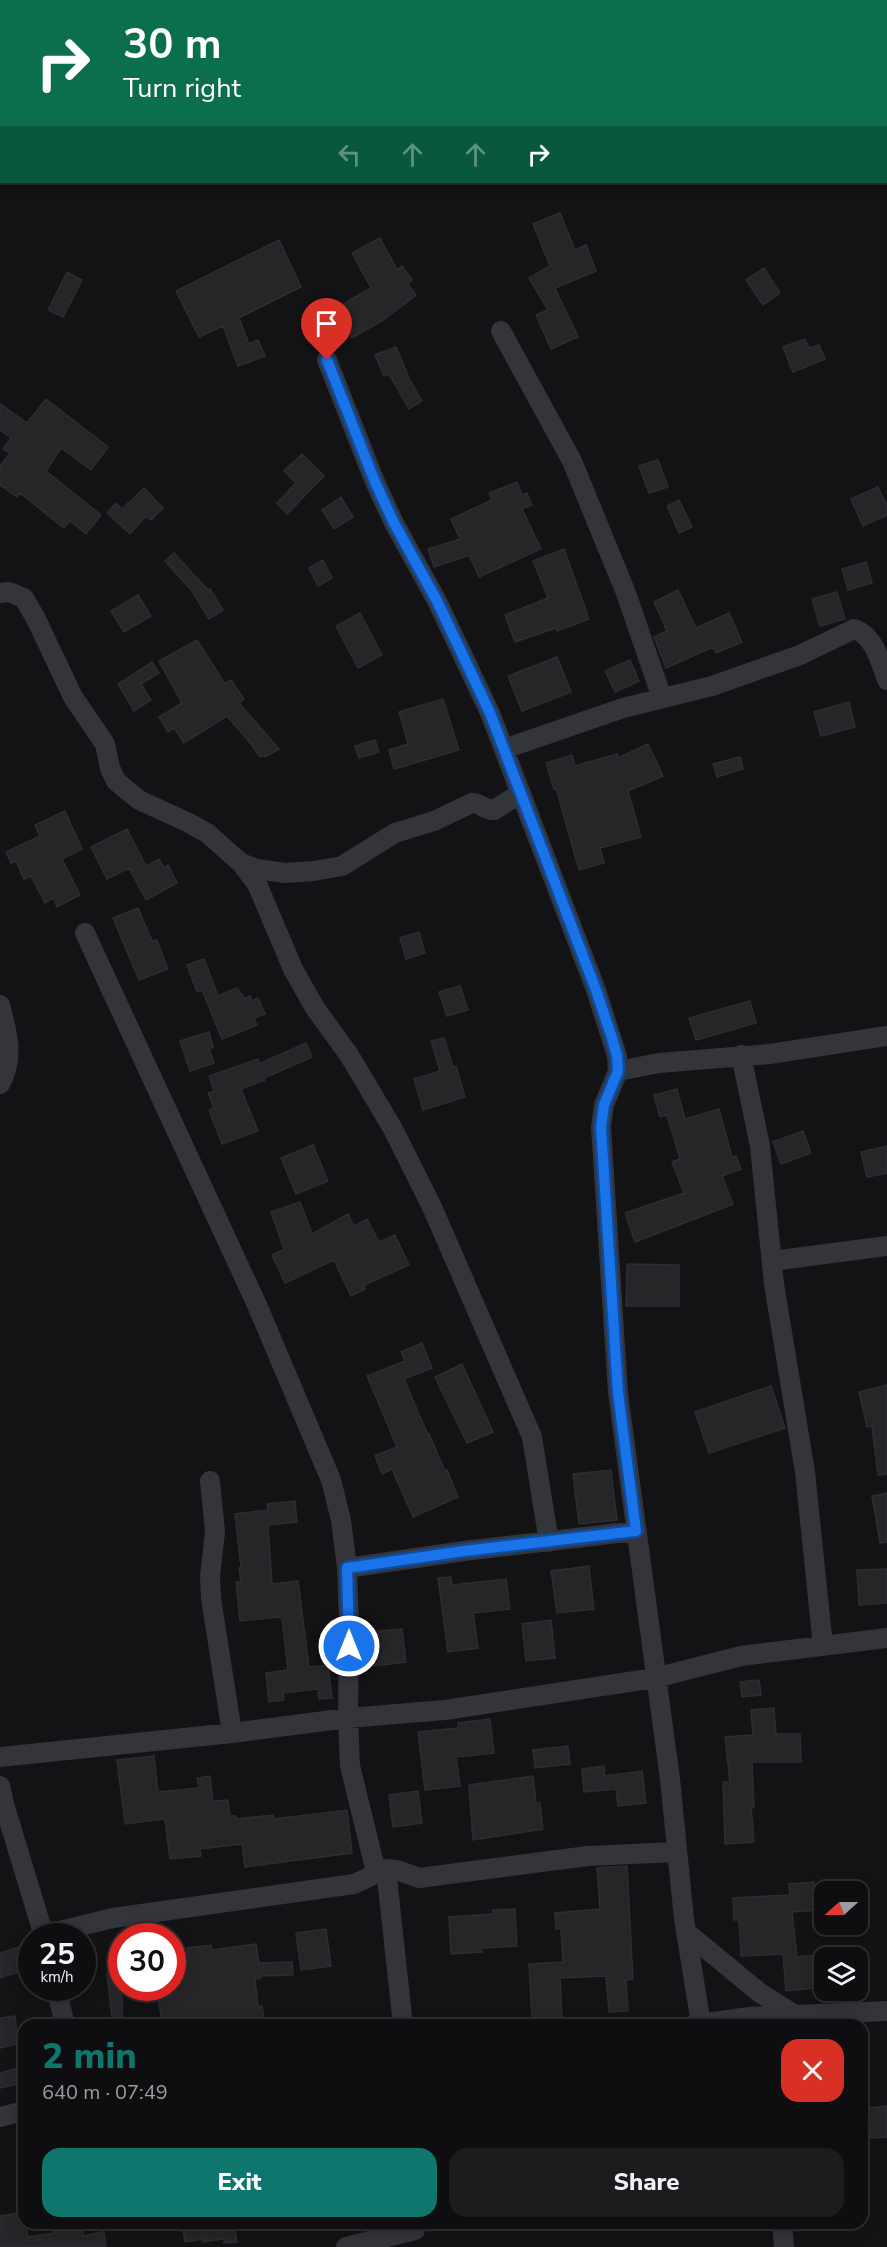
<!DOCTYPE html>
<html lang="en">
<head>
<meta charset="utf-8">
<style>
  body { margin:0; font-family:"Nunito Sans",sans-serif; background:#1c1c1e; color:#f1f3f6; height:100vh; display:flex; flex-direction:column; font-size:22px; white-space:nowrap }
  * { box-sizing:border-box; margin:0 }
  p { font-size:20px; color:#9b9c9f }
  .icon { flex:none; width:33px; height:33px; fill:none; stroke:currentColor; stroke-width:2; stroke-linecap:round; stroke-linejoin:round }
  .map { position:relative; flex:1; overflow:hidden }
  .side { position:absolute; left:18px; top:2019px; width:850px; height:210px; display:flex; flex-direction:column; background:#0e0e10; border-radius:18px; box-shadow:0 3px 15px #0003,0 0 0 2px #2e2e30 }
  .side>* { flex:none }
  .guide { position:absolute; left:0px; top:0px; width:888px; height:183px; box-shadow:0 3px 15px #0003,0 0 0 2px #2e2e30; background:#0b6e4f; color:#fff; overflow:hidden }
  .needle { width:39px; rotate:249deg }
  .tools { position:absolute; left:814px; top:1881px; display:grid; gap:12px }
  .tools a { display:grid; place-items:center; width:54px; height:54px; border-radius:12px; background:#0e0e10; box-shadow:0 3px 15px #0003,0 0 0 2px #2e2e30; font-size:30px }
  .speed { position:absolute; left:18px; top:1923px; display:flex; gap:12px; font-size:30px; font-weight:700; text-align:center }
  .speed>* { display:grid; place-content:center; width:78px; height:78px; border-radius:50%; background:#0e0e10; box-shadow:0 3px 15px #0003,0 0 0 2px #2e2e30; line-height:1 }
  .speed small { font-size:15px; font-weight:400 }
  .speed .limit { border:9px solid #d22; background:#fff; color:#111 }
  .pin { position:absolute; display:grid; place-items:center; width:51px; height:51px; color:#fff; margin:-62px -26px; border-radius:50% 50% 50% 0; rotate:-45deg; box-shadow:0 0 6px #0007 }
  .pin .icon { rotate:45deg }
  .me { position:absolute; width:66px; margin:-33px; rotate:0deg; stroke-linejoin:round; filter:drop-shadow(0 0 4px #0008) }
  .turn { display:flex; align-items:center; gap:21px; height:126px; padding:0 24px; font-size:27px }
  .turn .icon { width:78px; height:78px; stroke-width:2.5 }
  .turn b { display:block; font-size:42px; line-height:51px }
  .lanes { display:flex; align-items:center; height:57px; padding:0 24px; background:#0003; justify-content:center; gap:30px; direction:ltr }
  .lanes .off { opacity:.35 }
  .round { display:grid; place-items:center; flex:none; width:63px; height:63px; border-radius:18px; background:#1c1c1e }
  .overview { display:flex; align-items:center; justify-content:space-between; height:102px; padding:0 24px }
  h1 { font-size:36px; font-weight:800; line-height:45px; color:#0f766e }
  .button { display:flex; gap:12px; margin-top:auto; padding:12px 24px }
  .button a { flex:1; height:69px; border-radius:18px; background:#0f766e; color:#fff; font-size:24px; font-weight:800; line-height:69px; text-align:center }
  .button a+a { background:#1c1c1e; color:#f1f3f6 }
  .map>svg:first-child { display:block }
  .building { fill:#262629; stroke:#2d2d31; stroke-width:1.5 }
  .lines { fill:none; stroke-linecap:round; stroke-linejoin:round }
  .minor { stroke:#34353a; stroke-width:20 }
  .route-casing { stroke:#114b97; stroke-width:15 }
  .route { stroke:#1a73e8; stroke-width:10 }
</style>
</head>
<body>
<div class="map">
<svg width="887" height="2247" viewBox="0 0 887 2247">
  <rect width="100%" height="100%" fill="#131315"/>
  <path class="building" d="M560 213 575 250 586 245 596 271 555 288 578 337 551 349 536 315 548 310 529 278 550 266 533 224Z
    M380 238 397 270 402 266 412 280 408 284 416 295 383 320 352 338 336 308 371 288 352 253Z
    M279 240 301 287 239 318 249 344 258 340 265 356 238 366 223 326 199 337 176 291Z
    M764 268 780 293 763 305 746 280Z
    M67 272 82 280 63 317 48 310Z
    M805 339 809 348 819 345 825 359 793 372 783 347Z
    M396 347 410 380 422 401 409 409 389 374 384 376 375 355Z
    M46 399 108 447 91 470 61 448 46 471 101 515 86 534 70 521 64 528 20 493 17 497 0 485V466L10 453 3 449 11 438 0 430V404L27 423Z
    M302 454 324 476 287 514 277 503 296 483 284 471Z
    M658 460 668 487 649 493 639 466Z
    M517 482 522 495 527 493 532 505 522 509 541 549 479 577 469 555 434 567 428 549 460 539 451 519 492 500 489 493Z
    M878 487 887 506V515L863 526 851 499Z
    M144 488 163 508 151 520 146 516 130 534 107 513 116 503 122 509Z
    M341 497 353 517 334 529 322 510Z
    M679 500 692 527 679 533 667 506Z
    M564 549 589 619 557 631 556 628 515 642 505 615 548 598 533 561Z
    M174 553 208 590 210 589 223 610 209 619 192 591 165 561Z
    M323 560 332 578 318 586 309 568Z
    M866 562 872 583 848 590 842 569Z
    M678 590 696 628 729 613 742 642 716 653 713 647 666 668 654 637 667 631 654 602Z
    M837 592 845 619 820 626 812 599Z
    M138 595 151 616 124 632 111 611Z
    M360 613 382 655 358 668 336 626Z
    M197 640 225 684 231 680 244 699 239 703 279 749 265 757 264 755 260 757 251 744 227 716 184 743 174 728 168 732 159 717 182 703 159 661Z
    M557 657 571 692 522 711 508 676Z
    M630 660 639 681 615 692 605 671Z
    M152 662 159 673 141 684 151 700 134 711 118 684Z
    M443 699 459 750 394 769 389 750 408 744 399 712Z
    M849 702 855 727 821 736 814 712Z
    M375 740 379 752 359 758 355 746Z
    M648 744 663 776 628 791 641 837 600 848 604 863 579 870 556 788 554 789 546 763 572 755 575 766 617 754 618 758Z
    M740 757 743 769 717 777 713 764Z
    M65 811 82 849 62 859 80 895 57 907 53 898 45 903 31 876 24 879 16 861 11 863 6 852 40 836 35 825Z
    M127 829 146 866 159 859 164 868 168 865 177 883 146 900 129 868 107 879 91 847Z
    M138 908 152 941 157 940 168 969 139 980 113 918Z
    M419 932 425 953 406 959 400 938Z
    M204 959 218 996 237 988 245 999 250 996 252 1001 258 998 265 1014 254 1018 257 1025 222 1039 202 990 197 992 187 965Z
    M460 986 468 1010 447 1016 439 992Z
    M750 1001 756 1023 696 1040 689 1018Z
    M209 1032 213 1047 209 1049 214 1063 190 1071 180 1041Z
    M444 1038 453 1067 456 1066 465 1097 423 1110 414 1079 440 1071 431 1041Z
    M306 1043 312 1057 264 1078 265 1080 241 1089 258 1131 222 1144 209 1110 214 1108 208 1093 214 1091 209 1076 258 1059 259 1064Z
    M677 1089 685 1119 719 1109 732 1157 736 1156 741 1169 722 1176 733 1204 635 1242 625 1213 684 1193 672 1162 680 1159 667 1115 660 1117 654 1095Z
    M803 1131 811 1153 781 1164 773 1142Z
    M313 1145 328 1181 296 1194 281 1158Z
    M887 1146V1173L867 1177 861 1152Z
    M300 1202 312 1234 348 1214 354 1226 367 1219 379 1242 395 1235 409 1265 364 1285 365 1289 351 1296 334 1260 285 1283 272 1255 284 1249 271 1212Z
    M627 1264 679 1265V1306H626Z
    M422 1343 432 1368 404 1379 428 1435 429 1434 445 1471 447 1470 458 1497 413 1517 392 1469 382 1474 375 1456 397 1447 367 1376 405 1361 401 1352Z
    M462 1364 493 1432 467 1443 435 1377Z
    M887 1385V1474L878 1475 872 1426 867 1427 859 1392Z
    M771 1386 785 1428 709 1453 695 1412Z
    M611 1470 617 1520 579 1524 573 1474Z
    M887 1493V1542L880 1543 872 1496Z
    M295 1501 297 1522 268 1525 272 1584 298 1581 309 1667 328 1665 332 1698 319 1699 318 1689 283 1693 284 1700 269 1702 266 1673 288 1670 282 1618 279 1617 240 1621 236 1582H241L239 1568 241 1567 235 1514 268 1510 267 1504Z
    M589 1566 594 1609 557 1613 551 1571Z
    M887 1569V1603L859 1605 857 1570Z
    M451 1577 452 1585 506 1579 510 1609 473 1613 478 1648 448 1652 438 1578Z
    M551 1620 555 1658 526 1661 522 1624Z
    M402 1629 406 1662 374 1666 370 1632Z
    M759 1680 761 1695 742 1697 740 1682Z
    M774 1708 776 1734H800L801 1762H752L754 1807H751L754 1842 725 1844 723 1782H730L725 1737 753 1735 751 1710Z
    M490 1719 494 1753 456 1757 460 1786 425 1790 418 1732 458 1728V1723Z
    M568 1746 570 1764 535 1768 533 1750Z
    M154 1756 158 1792 199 1788 197 1778 210 1776 213 1801 228 1800 230 1816H236V1819L273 1815 274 1819 347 1810 352 1853 245 1867 242 1844 200 1849 201 1856 170 1859 165 1819 125 1824 117 1760Z
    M604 1766 605 1776 642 1771 646 1803 618 1806 616 1789 584 1792 582 1769Z
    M533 1776 536 1803H540L543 1829 473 1840 469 1785Z
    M418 1791 422 1823 393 1827 389 1795Z
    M627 1866 633 1979 626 1980 628 2011 609 2012 606 1976 560 1978 562 2018 532 2020 529 1964 563 1962 561 1929H556L555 1913 600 1909 597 1868Z
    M814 1882 817 1910 792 1912 797 1957 825 1954V1987L786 1991 783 1954 741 1956 739 1920H734L733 1898 790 1895 789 1884Z
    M515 1909 517 1946 482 1948V1952L451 1954 449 1917 493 1914V1910Z
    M326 1929 331 1966 301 1970 296 1933Z
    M256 1944 259 1963 292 1962 293 1975 260 1976 261 1978 255 1979 258 2007 262 2006 265 2025H162L157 1988H172V1955L188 1953 187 1948 211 1945 212 1950Z
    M20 1947 30 1968 0 1978V1953Z
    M122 1971V2018H112L107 1973Z
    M15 2016 18 2044 0 2048V2018Z
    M15 2069 19 2084 0 2088V2073Z
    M887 2106V2137L871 2138 869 2108Z
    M24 2212 28 2237 54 2233 53 2223H81L83 2236 104 2232 106 2247H0V2216Z
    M182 2223H234L237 2242 224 2243V2239L203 2242V2239L185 2242Z"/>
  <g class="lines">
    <path class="minor" d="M501 331 572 461 626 593 662 698
      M327 360 375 482 394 523 437 601 490 713 596 990 617 1056 618 1071 604 1105 601 1127 618 1393 670 1779 684 1919 701 2024
      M0 593 9 592 24 598 36 619 73 697 105 744 110 768 116 781 139 800 189 823 207 833 241 863 257 869 285 873 314 871 342 866 395 833 434 821 472 803C480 802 485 811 494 810L521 793
      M504 749 623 708 712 686 800 655 854 629C874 635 881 663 887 680
      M241 863 257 884 293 969 315 1008 349 1055 393 1129 432 1207 532 1437 549 1542
      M85 933 257 1305 331 1480 341 1520 347 1568 349 1622 348 1718 350 1766 376 1872
      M0 1005C7 1031 15 1059 0 1084
      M741 1055 760 1146 774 1284 805 1472 823 1646
      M618 1071 659 1063 770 1054 887 1036
      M772 1261 887 1246
      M210 1481 215 1532 210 1576 211 1598 232 1733
      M347 1568 464 1551 636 1531
      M0 1757 232 1733 348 1718 445 1710 655 1678 741 1656 887 1638
      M0 1786 4 1804 44 1936
      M386 1869 403 2025
      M686 1932 760 1993 795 2015
      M43 1935 113 1918 354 1884 386 1869 397 1870 419 1878 588 1856 676 1852
      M56 1988 65 2025
      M693 2025 749 2017 887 2011
      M0 2117 24 2111
      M782 2223 784 2247
      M346 2247 415 2230"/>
  </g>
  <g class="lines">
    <g class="route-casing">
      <path id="route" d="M327 360 375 482 394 523 437 601 490 713 596 990 612 1038 617 1056 618 1071 604 1105 601 1127 618 1393 636 1531 464 1551 347 1568 349 1646"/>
    </g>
    <use href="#route" class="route"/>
  </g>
</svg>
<div class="tools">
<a><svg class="needle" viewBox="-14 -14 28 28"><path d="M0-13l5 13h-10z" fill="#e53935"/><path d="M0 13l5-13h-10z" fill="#9b9c9f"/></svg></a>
<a><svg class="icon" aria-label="layers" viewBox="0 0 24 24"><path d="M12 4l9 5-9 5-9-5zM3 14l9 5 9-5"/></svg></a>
</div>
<div class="speed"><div>25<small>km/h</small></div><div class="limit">30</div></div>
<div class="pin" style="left:327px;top:360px;background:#d93025"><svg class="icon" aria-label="arrive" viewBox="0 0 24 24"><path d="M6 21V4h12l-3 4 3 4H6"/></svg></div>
<svg class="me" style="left:349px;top:1646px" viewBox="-20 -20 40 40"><circle r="17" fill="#1a73e8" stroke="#fff" stroke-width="3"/><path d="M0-11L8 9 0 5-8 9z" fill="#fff"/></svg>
<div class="guide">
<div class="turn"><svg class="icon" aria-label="right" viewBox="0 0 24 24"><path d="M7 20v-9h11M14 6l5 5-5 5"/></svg><div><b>30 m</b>Turn right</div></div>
<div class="lanes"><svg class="icon off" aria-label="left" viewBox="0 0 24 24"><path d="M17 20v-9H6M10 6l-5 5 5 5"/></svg><svg class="icon off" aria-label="ahead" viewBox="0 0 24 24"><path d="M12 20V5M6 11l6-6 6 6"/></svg><svg class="icon off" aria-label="ahead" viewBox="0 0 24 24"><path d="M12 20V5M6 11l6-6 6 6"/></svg><svg class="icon" aria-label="right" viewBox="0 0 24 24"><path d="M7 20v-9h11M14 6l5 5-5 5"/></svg></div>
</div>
<section class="side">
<div class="overview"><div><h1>2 min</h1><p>640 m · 07:49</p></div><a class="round" style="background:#d93025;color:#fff"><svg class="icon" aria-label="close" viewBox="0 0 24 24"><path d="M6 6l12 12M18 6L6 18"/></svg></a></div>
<div class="button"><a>Exit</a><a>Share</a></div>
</section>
</div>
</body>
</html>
